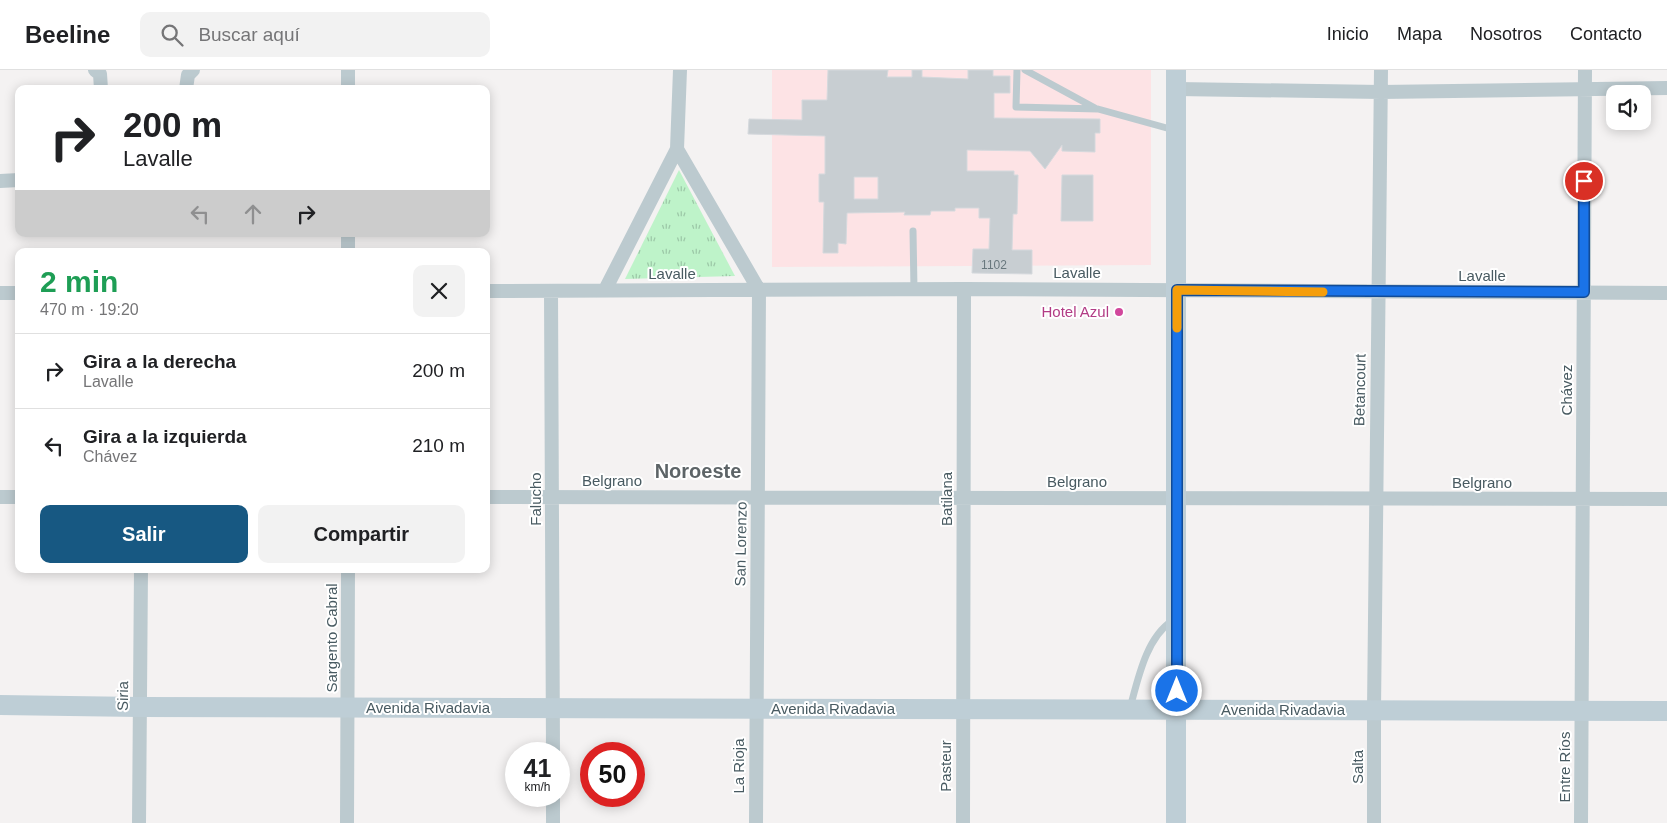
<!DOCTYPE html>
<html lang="es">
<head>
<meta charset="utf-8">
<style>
  body { margin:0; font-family:Helvetica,sans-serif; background:#f2f2f2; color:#202124; height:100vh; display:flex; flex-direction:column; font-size:19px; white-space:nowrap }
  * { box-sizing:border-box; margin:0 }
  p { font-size:16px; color:#757577 }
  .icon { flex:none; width:28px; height:28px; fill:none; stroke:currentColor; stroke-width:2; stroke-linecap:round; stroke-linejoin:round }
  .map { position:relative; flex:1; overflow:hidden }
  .drawer { position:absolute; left:15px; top:178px; width:475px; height:325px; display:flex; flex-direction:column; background:#fff; border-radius:10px; box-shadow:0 2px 12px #0003 }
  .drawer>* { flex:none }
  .top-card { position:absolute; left:15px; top:15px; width:475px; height:152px; border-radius:10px; box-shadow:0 2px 12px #0003; background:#fff; color:#202124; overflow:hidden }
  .fabs { position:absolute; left:1606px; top:15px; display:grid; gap:10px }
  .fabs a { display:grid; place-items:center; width:45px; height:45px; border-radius:10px; background:#fff; box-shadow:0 2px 12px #0003; font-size:25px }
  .speed { position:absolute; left:505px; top:672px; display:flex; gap:10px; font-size:25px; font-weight:700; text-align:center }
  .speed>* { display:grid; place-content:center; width:65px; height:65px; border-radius:50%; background:#fff; box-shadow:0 2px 12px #0003; line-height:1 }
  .speed small { font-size:12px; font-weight:400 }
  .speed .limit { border:8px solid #d22; background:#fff; color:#111 }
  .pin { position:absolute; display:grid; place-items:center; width:42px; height:42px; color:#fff; margin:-21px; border:2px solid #fff; border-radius:50%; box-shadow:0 1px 5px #0007 }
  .me { position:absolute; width:55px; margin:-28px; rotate:0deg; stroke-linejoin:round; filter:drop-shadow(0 0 4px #0008) }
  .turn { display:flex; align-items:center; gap:18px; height:105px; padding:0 25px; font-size:22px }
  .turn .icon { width:65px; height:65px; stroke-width:2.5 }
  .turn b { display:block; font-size:35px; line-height:42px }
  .lanes { display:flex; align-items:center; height:48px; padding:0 25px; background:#0003; justify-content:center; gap:25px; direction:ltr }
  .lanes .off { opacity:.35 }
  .round { display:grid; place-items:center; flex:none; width:52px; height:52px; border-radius:10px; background:#f2f2f2 }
  .overview { display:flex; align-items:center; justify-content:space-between; height:85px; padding:0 25px }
  h1 { font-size:30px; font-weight:800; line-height:38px; color:#1e9e55 }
  .button { display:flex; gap:10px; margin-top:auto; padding:10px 25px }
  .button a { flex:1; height:58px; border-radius:10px; background:#175882; color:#fff; font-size:20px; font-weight:800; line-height:58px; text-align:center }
  .button a+a { background:#f2f2f2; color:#202124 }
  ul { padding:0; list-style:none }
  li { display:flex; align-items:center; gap:15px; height:75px; padding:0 25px; border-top:1px solid #e0e0e0 }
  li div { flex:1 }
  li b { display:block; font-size:19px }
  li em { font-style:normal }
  header { display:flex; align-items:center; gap:30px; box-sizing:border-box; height:70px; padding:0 25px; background:#fff; border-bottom:1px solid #e0e0e0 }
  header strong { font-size:24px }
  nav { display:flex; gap:28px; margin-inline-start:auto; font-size:18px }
  .search { width:350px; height:45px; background:#f2f2f2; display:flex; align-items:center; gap:12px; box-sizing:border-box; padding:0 18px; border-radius:10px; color:#757577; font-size:19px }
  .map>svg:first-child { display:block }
  .medical { fill:#fde3e5 }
  .grass { fill:url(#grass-tufts) }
  .building { fill:#c8ced2; stroke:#d5d9dd; fill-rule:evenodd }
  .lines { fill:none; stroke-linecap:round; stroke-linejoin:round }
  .service { stroke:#bccacf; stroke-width:7 }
  .minor { stroke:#bccacf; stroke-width:14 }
  .secondary { stroke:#beced6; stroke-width:20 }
  .route-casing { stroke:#114b97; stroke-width:12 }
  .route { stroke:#1a73e8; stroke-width:9 }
  .slow { stroke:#f59e0b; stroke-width:9 }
  .hotel-dot { fill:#d1479c; stroke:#fff; stroke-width:2 }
  .labels { text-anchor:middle; stroke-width:4; stroke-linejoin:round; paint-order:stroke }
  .number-label { font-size:12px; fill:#68777d }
  .street-label { font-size:15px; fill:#485a61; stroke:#fff }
  .hotel-label { font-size:15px; fill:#b23c85; stroke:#fff; text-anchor:end }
  .district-label { font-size:20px; font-weight:bold; fill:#5d6467; stroke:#fff }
</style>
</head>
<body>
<header>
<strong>Beeline</strong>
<div class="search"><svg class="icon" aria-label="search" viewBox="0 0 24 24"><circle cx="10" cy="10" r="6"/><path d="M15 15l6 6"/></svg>Buscar aquí</div>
<nav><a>Inicio</a><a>Mapa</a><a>Nosotros</a><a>Contacto</a></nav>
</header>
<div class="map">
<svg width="1667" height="753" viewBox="0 0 1667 753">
  <defs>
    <pattern id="grass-tufts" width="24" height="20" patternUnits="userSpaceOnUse" patternTransform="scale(1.25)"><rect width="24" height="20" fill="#bef3c9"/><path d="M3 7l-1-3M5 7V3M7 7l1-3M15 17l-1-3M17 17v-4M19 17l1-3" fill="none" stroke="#9cc8a7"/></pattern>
  </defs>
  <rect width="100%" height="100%" fill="#f4f2f2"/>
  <path class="medical" d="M772 0H1151V195L772 197Z"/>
  <path class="grass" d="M679 100 735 206 625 209Z"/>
  <path class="building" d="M828 0H888L887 7H912V0H922V7L968 9V0H993V6H1010V23H994V48L1100 49V63H1095V82L1062 81V75L1045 99 1030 81 967 80V101H1014V105H1018L1017 144H1013L1012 180H1032V204L972 203 973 179H989L990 148H979V138H955V141H931L930 145H904L905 142 847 143 846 174 838 173V183H823L824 132H819V104H825V66L748 64 749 49 802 50V30H827ZM854 107H878V129H854Z
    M1062 105H1093V151H1061Z"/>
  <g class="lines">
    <path class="service" d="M1017 0 1016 37 1098 39 1174 60
      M1025 0 1095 38
      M913 161 914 219
      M1130 638C1138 609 1146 568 1172 551"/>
    <path class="minor" d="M95 0 100 4 101 19
      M186 19 188 5 193 0
      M348 19V0
      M1177 19 1381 22 1667 18
      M677 79 759 220 756 753
      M0 111 19 110
      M348 181V164
      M605 220 677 79 680 0
      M486 221 964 219 1667 223
      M551 221 553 684
      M0 223H19
      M0 427H19
      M486 427 1667 429
      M139 753 141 499
      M347 753 348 499
      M553 753V726
      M963 753 964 219
      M1374 753V640L1381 0
      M1581 753 1585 0"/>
    <path class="secondary" d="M0 635 139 637 1667 641
      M1176 753V0"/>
  </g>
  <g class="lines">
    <g class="route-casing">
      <path id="route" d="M1177 621V220L1584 222V111"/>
    </g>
    <use href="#route" class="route"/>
    <path class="slow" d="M1177 258V220L1323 222"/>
  </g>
  <circle class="hotel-dot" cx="1119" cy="242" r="5"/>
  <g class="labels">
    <g class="number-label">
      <text x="994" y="199">1102</text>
    </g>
    <g class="street-label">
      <text x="1077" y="208">Lavalle</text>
      <text x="672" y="209">Lavalle</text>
      <text x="1482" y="211">Lavalle</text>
      <text transform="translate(1360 320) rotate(-89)" y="5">Betancourt</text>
      <text transform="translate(1567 320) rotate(-90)" y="5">Chávez</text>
      <text x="612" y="416">Belgrano</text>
      <text x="1077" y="417">Belgrano</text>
      <text x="1482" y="418">Belgrano</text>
      <text transform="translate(536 429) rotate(-90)" y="5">Falucho</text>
      <text transform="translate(947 429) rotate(-90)" y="5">Batilana</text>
      <text transform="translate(741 474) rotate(-89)" y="5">San Lorenzo</text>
      <text transform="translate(332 568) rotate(-90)" y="5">Sargento Cabral</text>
      <text transform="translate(123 626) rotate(-89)" y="5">Siria</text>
      <text x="428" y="643">Avenida Rivadavia</text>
      <text x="833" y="644">Avenida Rivadavia</text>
      <text x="1283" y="645">Avenida Rivadavia</text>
      <text transform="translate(739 696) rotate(-90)" y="5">La Rioja</text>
      <text transform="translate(946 696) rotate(-90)" y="5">Pasteur</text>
      <text transform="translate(1358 697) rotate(-90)" y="5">Salta</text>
      <text transform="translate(1565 697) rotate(-90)" y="5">Entre Ríos</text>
    </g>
    <g class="hotel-label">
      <text x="1109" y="247">Hotel Azul</text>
    </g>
    <g class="district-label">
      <text x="698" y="408">Noroeste</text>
    </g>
  </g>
</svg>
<div class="fabs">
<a><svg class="icon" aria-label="sound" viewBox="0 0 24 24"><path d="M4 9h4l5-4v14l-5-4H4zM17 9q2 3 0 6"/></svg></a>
</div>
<div class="speed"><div>41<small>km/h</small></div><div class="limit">50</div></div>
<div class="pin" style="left:1584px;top:111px;background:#d93025"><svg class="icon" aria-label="arrive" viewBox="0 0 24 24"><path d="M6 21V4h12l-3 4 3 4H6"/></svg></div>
<svg class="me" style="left:1177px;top:621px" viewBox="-20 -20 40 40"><circle r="17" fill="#1a73e8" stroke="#fff" stroke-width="3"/><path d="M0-11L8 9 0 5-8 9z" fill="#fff"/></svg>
<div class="top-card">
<div class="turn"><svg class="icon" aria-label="right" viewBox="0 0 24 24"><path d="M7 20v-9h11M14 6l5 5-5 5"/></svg><div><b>200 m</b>Lavalle</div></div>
<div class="lanes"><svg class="icon off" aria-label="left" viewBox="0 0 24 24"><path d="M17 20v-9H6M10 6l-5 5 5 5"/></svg><svg class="icon off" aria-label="ahead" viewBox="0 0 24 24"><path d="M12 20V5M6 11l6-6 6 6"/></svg><svg class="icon" aria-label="right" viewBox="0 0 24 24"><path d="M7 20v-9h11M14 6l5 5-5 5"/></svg></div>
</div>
<section class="drawer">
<div class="overview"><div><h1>2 min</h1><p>470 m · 19:20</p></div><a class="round"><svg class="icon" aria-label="close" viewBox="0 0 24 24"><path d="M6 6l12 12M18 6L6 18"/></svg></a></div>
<ul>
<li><svg class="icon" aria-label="right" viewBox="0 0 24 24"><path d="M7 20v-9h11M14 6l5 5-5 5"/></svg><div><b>Gira a la derecha</b><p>Lavalle</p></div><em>200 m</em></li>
<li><svg class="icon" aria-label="left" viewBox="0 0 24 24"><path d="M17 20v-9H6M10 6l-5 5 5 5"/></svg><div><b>Gira a la izquierda</b><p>Chávez</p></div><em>210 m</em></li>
</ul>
<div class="button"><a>Salir</a><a>Compartir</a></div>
</section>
</div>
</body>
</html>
